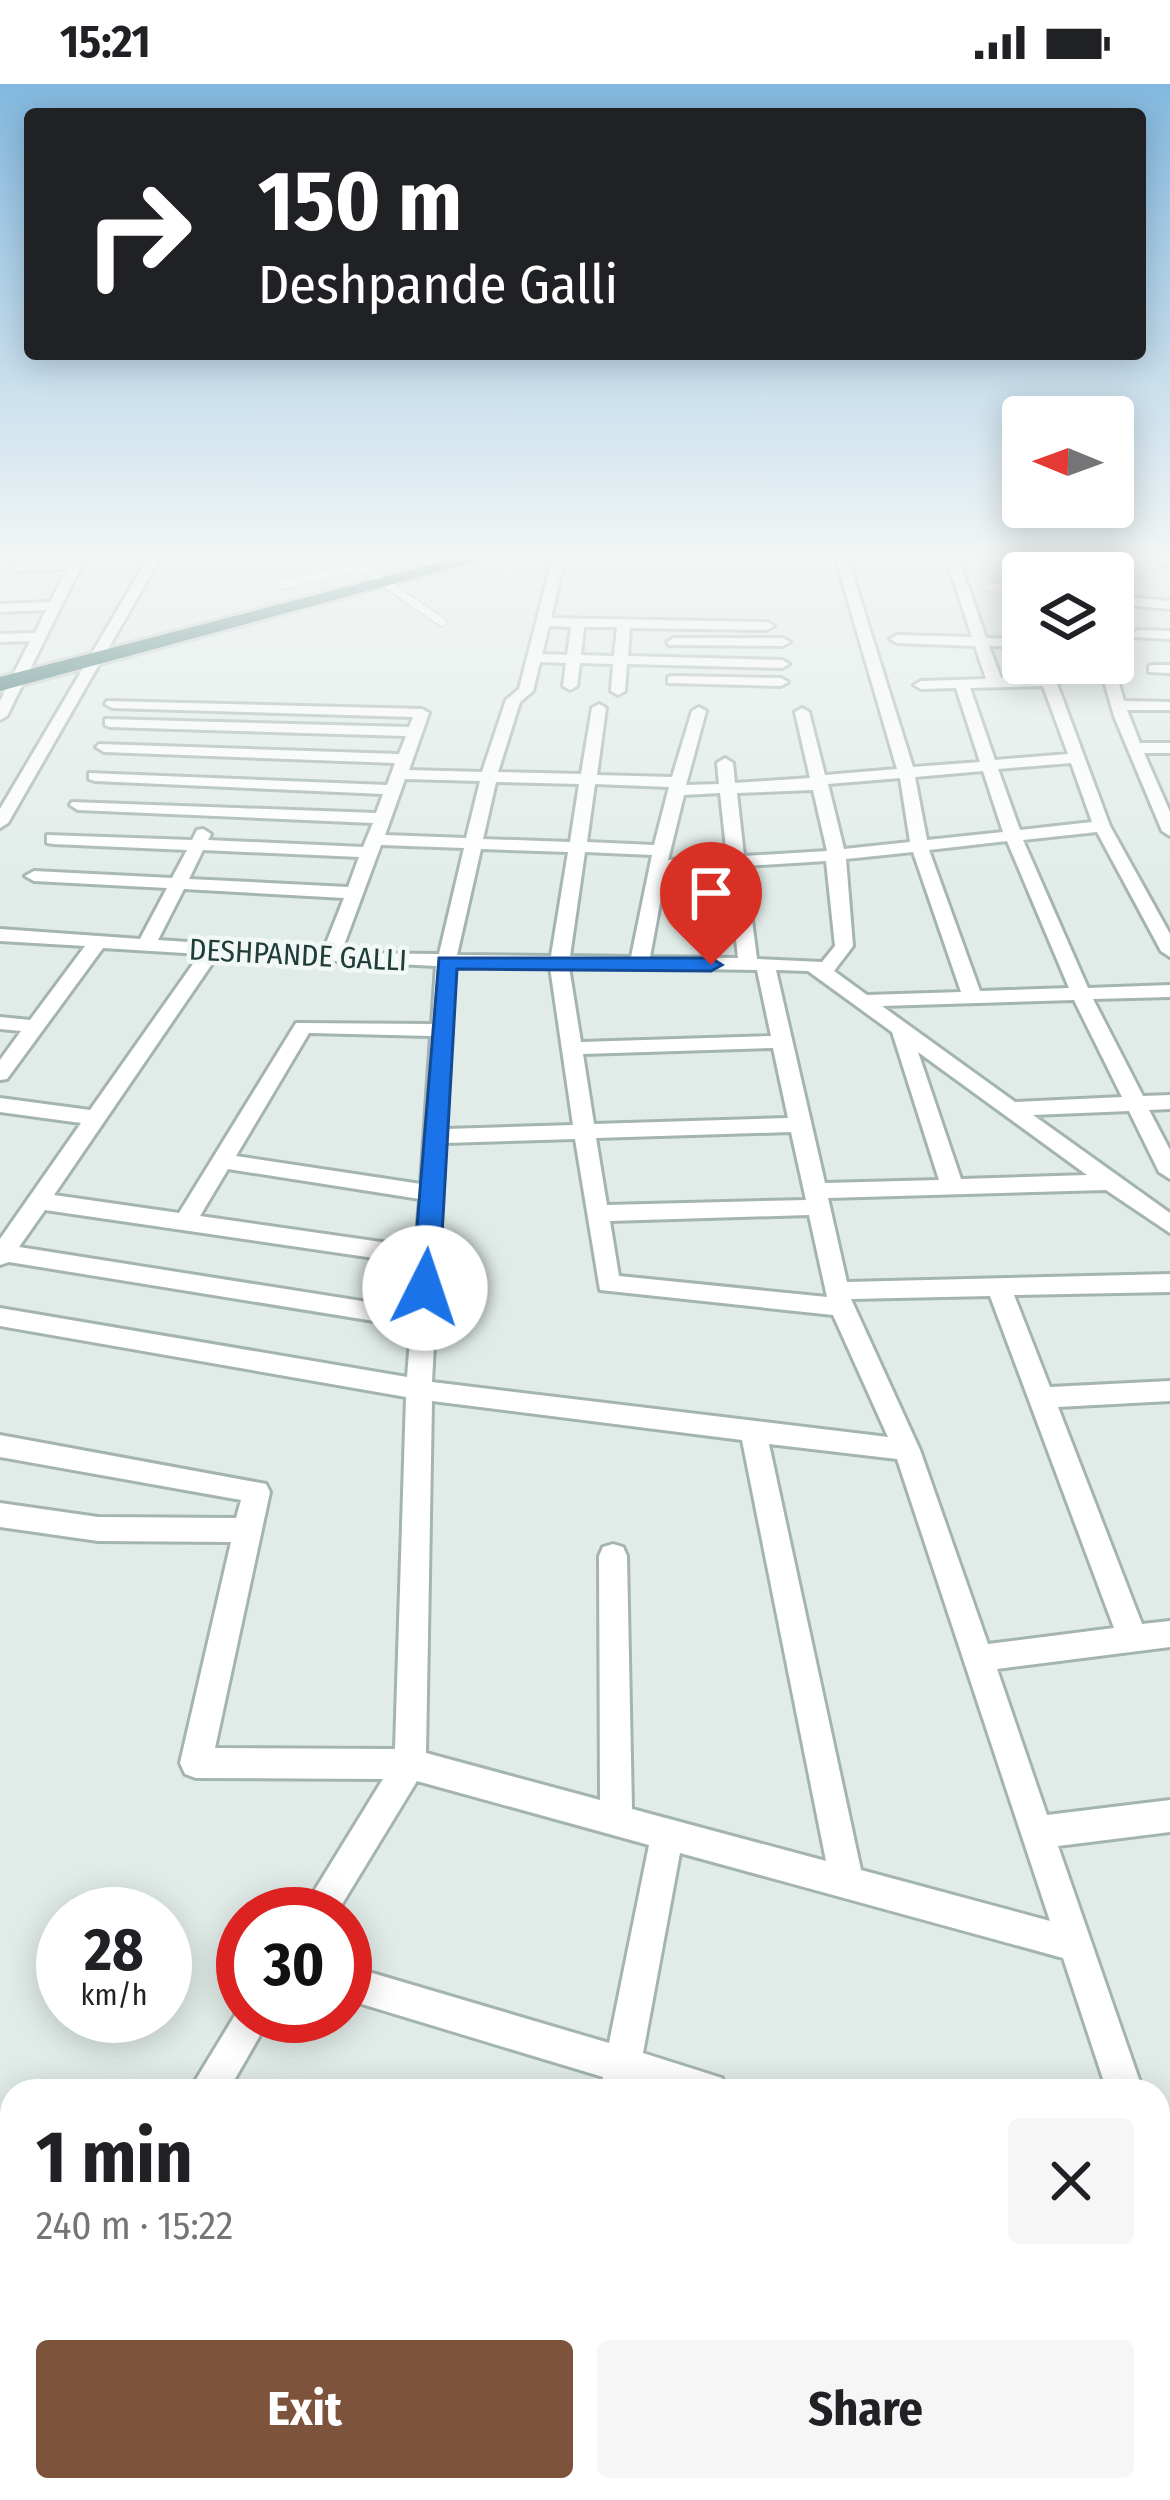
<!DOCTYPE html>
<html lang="en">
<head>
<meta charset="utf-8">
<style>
  body { margin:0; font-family:"Fira Sans Condensed",sans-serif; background:#f6f6f6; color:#202124; height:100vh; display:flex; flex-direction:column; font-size:45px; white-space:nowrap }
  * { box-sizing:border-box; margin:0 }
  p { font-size:39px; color:#757577 }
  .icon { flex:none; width:66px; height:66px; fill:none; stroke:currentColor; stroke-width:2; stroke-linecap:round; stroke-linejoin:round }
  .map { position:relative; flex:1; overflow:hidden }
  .details { position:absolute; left:0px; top:1995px; width:1170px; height:423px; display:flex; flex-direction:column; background:#fff; border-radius:36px 36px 0 0; box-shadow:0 6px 30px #0003 }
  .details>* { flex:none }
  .guide { position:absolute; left:24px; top:24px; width:1122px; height:252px; border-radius:12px; box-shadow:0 6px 30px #0003; background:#202124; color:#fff; overflow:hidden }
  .needle { width:78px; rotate:271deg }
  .tools { position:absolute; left:1002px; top:312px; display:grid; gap:24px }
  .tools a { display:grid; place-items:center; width:132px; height:132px; border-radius:12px; background:#fff; box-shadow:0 6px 30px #0003; font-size:60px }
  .speed { position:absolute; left:36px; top:1803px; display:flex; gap:24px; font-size:60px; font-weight:700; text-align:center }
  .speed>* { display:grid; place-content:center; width:156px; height:156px; border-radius:50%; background:#fff; box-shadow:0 6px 30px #0003; line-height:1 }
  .speed small { font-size:30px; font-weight:400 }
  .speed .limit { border:18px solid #d22; background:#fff; color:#111 }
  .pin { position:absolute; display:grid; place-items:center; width:102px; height:102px; color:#fff; margin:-123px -51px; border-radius:50% 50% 50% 0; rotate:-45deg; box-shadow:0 0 12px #0007 }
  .pin .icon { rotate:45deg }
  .me { position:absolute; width:132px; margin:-66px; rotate:4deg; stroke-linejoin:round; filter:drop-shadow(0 0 9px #0008) }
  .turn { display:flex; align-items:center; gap:42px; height:252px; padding:0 36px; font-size:54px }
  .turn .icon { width:156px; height:156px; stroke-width:2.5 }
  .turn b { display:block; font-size:84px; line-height:102px }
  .round { display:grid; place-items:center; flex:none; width:126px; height:126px; border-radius:12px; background:#f6f6f6 }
  .summary { display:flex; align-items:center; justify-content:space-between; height:204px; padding:0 36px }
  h1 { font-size:72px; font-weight:700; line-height:90px }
  .button { display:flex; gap:24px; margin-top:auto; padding:24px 36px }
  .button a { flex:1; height:138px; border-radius:12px; background:#7e533c; color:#fff; font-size:48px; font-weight:700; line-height:138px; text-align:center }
  .button a+a { background:#f6f6f6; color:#202124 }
  .status { display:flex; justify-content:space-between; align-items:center; height:84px; padding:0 60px; background:#fff; direction:ltr }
  .status svg { height:33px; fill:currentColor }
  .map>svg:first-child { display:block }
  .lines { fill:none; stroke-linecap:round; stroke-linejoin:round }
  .lane-casing { stroke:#a4b4b0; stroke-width:10 }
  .street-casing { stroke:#a4b4b0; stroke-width:6 }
  .highway-casing { stroke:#c1c9c8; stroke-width:6 }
  .lane { stroke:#fff; stroke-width:8 }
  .street { fill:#fff; fill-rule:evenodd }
  .highway { fill:#2d6964; fill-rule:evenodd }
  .route { fill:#1a73e8; stroke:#114b97; stroke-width:3 }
  .labels { text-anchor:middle; stroke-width:9; stroke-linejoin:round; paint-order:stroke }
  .far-street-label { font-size:30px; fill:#213d39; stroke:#f2f8f6 }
</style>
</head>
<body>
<div class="status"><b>15:21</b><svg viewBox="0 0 49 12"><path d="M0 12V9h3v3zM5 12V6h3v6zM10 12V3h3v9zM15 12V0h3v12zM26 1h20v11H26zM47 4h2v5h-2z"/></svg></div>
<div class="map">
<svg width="1170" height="2416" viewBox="0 0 1170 2416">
  <rect width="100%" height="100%" fill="#e1ece8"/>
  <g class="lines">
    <g class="lane-casing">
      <path id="lane" d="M360 482 442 538
        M283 501 385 476
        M988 502 1023 508"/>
    </g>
    <g class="street-casing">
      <path id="street" d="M84 476 7 632 0 636V617L30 557 0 558V550L35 549 46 526 0 528V520L50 518 67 485 17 487 11 483 17 479Z
        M147 476H159L8 739 0 744V725Z
        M552 476H564L551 534 767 538 774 542 767 546 630 544 628 572 782 576 789 580 782 584 627 580 625 607 618 611 611 607 613 580 580 579 577 602 570 606 563 602 566 579 540 578 533 607 520 618 498 688 581 690 592 624 599 620 606 624 597 691 672 693 692 627 699 623 706 627 686 701 719 700 717 679 725 674 733 679 735 699 810 694 795 628 802 624 809 628 825 691 897 685 836 476H848L913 683 980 678 956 604 921 605 914 601 921 597 986 595 975 562 897 559 890 555 897 551 972 553 947 476H959L986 554 1023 555V563L989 562 1001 594 1049 593 1056 597 1110 742 1170 850V873L1161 867 1097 748 1023 756 1088 904 1170 901V913L1093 915 1143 1012 1170 1011V1025L1149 1026 1170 1066V1095L1159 1088 1129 1027 1033 1031 1170 1129V1149L1106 1106 828 1114 847 1198 1170 1190V1208L1014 1211 1050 1303 1170 1297V1317L1058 1323 1142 1540 1170 1537V1563L997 1585 1047 1731 1170 1716V1748L1058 1762 1143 2007H1107L1063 1874 680 1769 643 1969 722 1994 727 2007H649L637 2003 636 2007H600L603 1993 345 1915V1881L609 1959 649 1761 417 1697 336 1830H300L383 1695 196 1694 185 1690 180 1679 231 1458 98 1457 0 1443V1419L98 1433 236 1434 241 1416 0 1373V1351L266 1400 270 1408 215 1664 395 1665 406 1313 0 1242V1224L407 1293 411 1243 9 1178 0 1181V1155L81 1039 0 1028V1014L90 1026 200 870 103 864 7 995 0 996V976L21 947 0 945V933L30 936 85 862 0 857V845L140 855 167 804 34 797 25 792 34 787 172 794 187 766 53 760 47 759V751L192 756 197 746 203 745 211 750 208 756 363 763 373 739 78 726 70 721 72 718 376 729 383 710 95 697 89 695V689L387 701 395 679 104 668 96 663 99 660 399 670 406 652 110 643 105 641V635L409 643 413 633 112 624 105 620 107 617 422 625 429 629 409 686 482 688 506 616 519 605ZM549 542 571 543 567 571 542 570ZM584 543H617L614 572 581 571ZM1043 602 1068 670 995 676 970 604ZM1071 679 1092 738 1020 746 998 685ZM983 687 1003 748 927 756 915 693ZM900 694 910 758 844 765 828 700ZM405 695 480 697 466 754 385 751ZM496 698 579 700 570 758 483 755ZM595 700 669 703 654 761 587 758ZM813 706 827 767 744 772 737 709ZM720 709 727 773 668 776 684 711ZM1007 757 1069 904 980 907 929 766ZM381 761 464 764 439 870 341 869ZM481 765 568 768 551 872 457 871ZM203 766 359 773 348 803 189 795ZM585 768 652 771 631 873 570 872ZM913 768 961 908 867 911 834 887 853 862 846 775ZM826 777 835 862 822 878 757 875 745 782ZM728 783 738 874 650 873 666 787ZM184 805 344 814 323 867 158 856ZM218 871 436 882 432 940 296 939 179 1129 54 1111ZM455 882 550 883 573 1041 446 1045ZM569 883 757 886 771 952 581 958ZM776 886 808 887 892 948 939 1096 825 1099ZM1074 916 1122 1013 1015 1018 882 922ZM309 949 431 952 421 1100 236 1072ZM773 964 788 1034 594 1040 583 970ZM918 968 1087 1091 961 1095ZM791 1048 806 1116 607 1121 596 1054ZM575 1055 600 1206 833 1231 888 1353 432 1298 445 1059ZM228 1085 420 1115 416 1163 200 1132ZM45 1126 415 1180 412 1225 19 1163ZM809 1131 827 1213 619 1192 610 1137ZM990 1212 1114 1544 988 1560 920 1366 851 1215ZM432 1317 742 1356 826 1777 632 1725 627 1472 623 1463 613 1460 603 1463 599 1472 600 1716 426 1669ZM769 1360 897 1375 1050 1837 861 1786Z
        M1060 476H1072L1077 489H1065Z
        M1157 476H1170V483Z
        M1113 512 1170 517V525L1113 520Z
        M1138 546 1170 547V555L1133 553 1131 550Z
        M674 554H783L790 558 783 562 669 561 667 558Z
        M1099 579H1113L1124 617 1170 618V626H1127L1140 659H1170V669H1144L1170 728V752L1162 747 1114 632Z
        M1154 581H1170V589L1149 588V582Z
        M673 592 781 594 788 598 781 602 668 599V593Z
        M243 1918V1932H271L228 2007H189Z
        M1158 2095 1170 2100V2171L1158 2166Z
        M12 2305V2362L0 2367V2310Z
        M516 2406H558L556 2416H514Z
        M773 2406H815L814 2416H772Z
        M906 2406H978L982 2416H910Z"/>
    </g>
    <g class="highway-casing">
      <path id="highway" d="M450 476H481L0 607V593Z"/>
    </g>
    <use href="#lane" class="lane"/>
    <use href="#street" class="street"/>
    <use href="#highway" class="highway"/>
  </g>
  <linearGradient id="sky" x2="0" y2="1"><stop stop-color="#82b8df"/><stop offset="0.58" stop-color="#f2f6f5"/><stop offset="1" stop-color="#f2f6f5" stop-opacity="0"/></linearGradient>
  <rect width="1170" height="814" fill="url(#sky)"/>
  <path class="route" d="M439 874H711L722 881 711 887 457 885 439 1204 425 1214 412 1204Z"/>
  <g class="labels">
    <g class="far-street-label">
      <text transform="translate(298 871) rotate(3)" y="10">DESHPANDE GALLI</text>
    </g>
  </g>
</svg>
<div class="tools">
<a><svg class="needle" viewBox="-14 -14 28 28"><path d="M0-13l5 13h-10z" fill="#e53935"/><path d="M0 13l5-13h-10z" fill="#757577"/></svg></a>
<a><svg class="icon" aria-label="layers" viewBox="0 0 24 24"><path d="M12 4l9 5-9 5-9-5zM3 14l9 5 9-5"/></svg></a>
</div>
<div class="speed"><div>28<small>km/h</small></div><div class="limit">30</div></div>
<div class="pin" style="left:711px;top:881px;background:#d93025"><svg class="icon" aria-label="arrive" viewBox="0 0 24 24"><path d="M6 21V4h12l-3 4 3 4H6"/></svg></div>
<svg class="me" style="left:425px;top:1204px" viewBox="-20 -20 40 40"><circle r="19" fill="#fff"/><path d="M0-13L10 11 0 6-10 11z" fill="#1a73e8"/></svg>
<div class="guide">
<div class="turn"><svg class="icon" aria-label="right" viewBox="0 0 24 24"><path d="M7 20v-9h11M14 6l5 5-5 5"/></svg><div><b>150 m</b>Deshpande Galli</div></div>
</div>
<section class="details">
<div class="summary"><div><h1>1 min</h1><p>240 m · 15:22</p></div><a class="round"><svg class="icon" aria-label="close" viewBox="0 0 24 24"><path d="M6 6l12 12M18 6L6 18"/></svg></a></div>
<div class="button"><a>Exit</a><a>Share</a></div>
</section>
</div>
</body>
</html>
